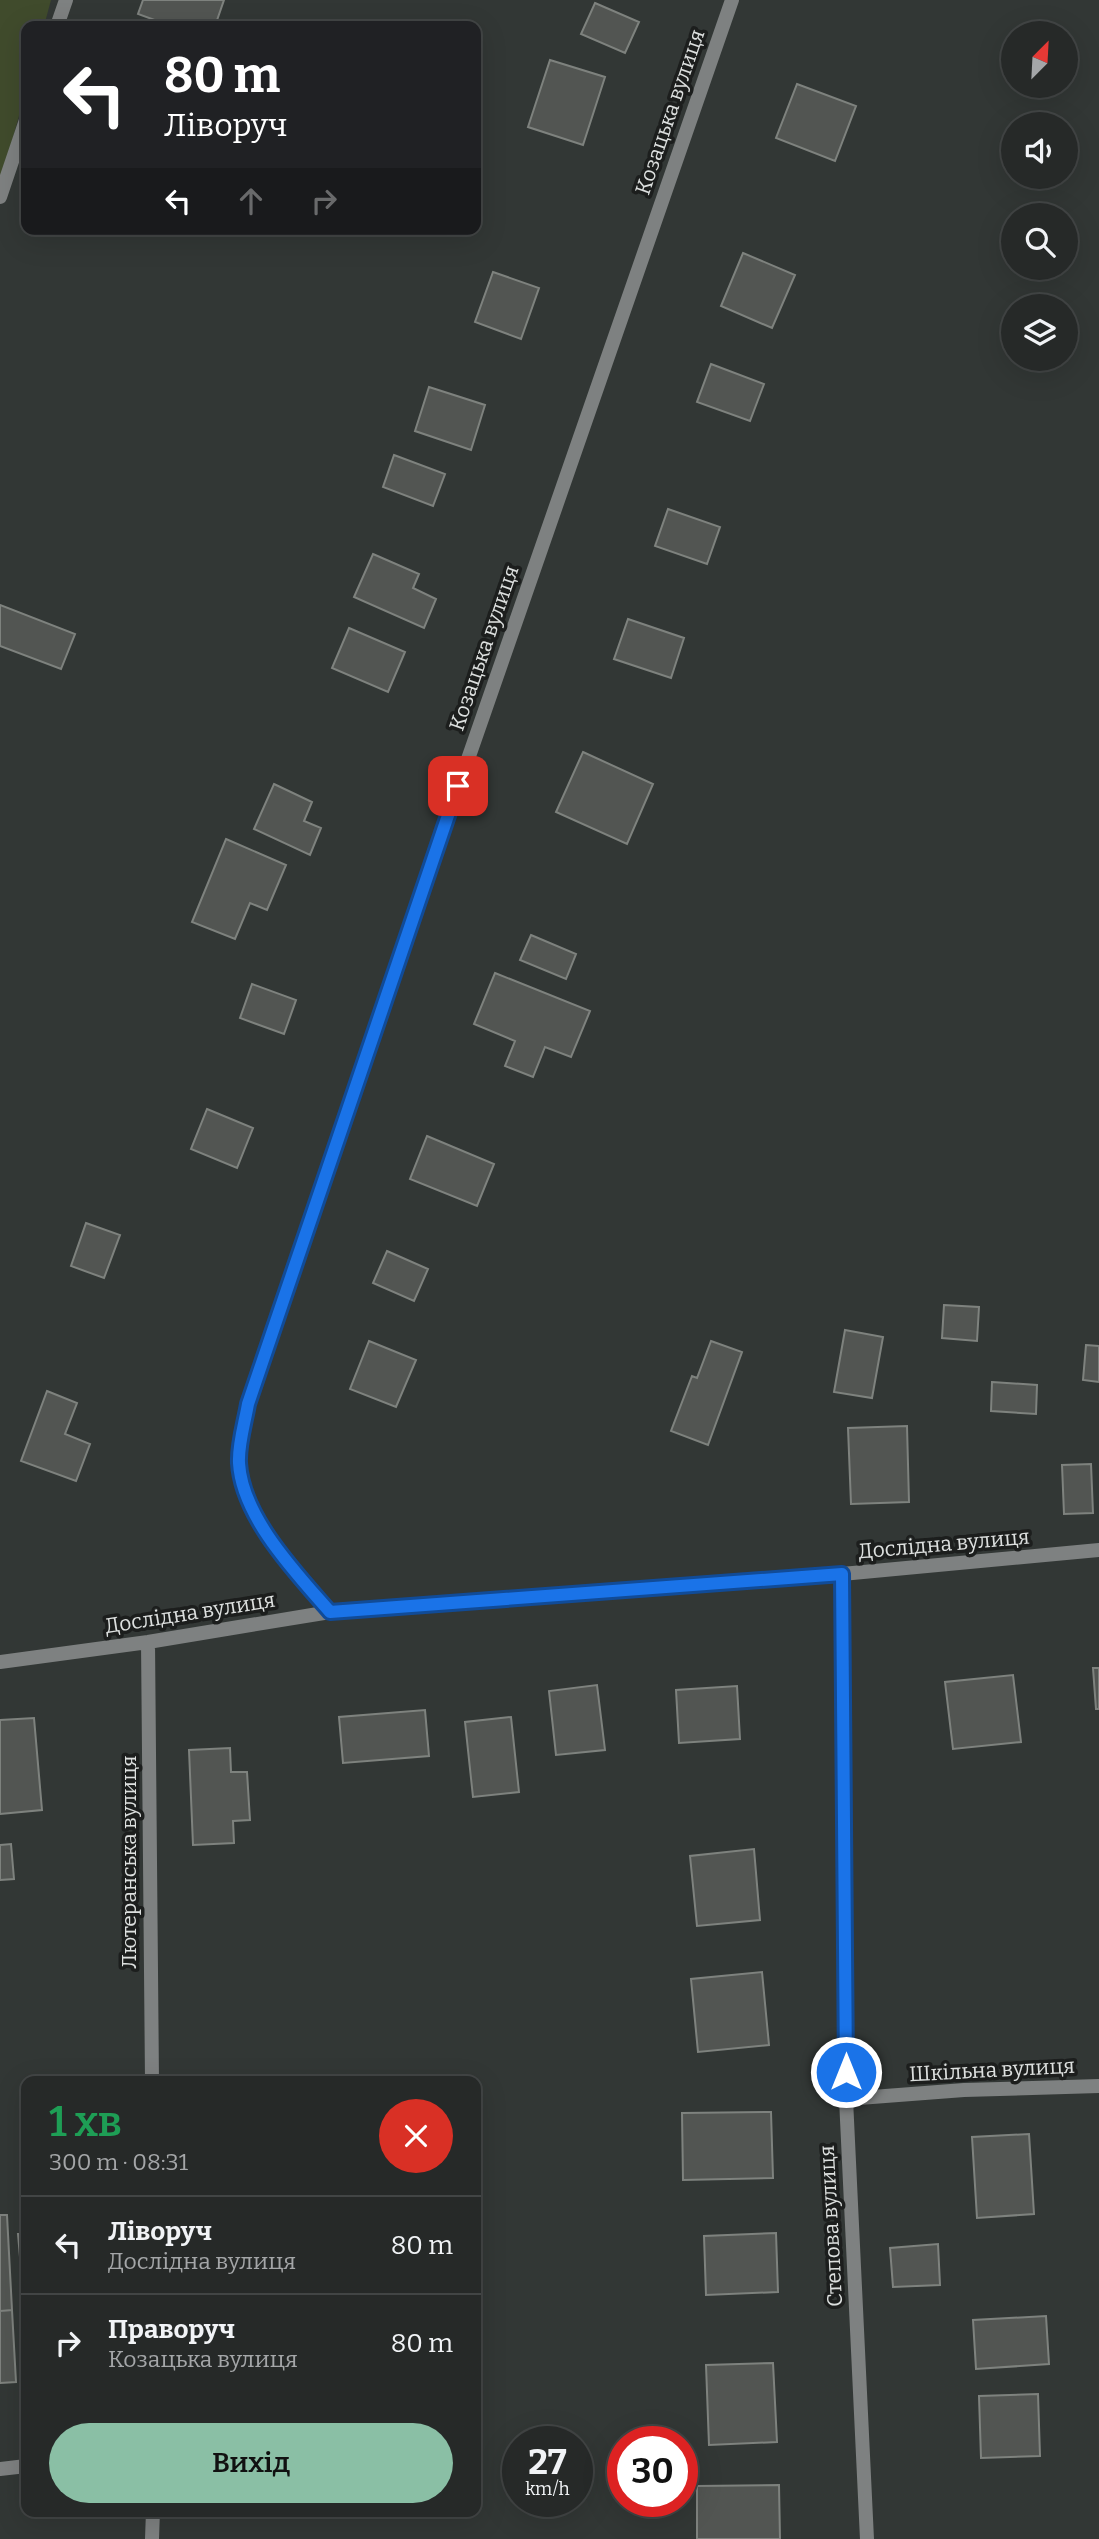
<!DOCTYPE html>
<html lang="uk">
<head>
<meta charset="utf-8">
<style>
  body { margin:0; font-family:Bitter,serif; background:#2e3130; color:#f1f3f6; height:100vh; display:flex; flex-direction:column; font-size:26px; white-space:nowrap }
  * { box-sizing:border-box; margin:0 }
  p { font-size:23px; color:#a4a6a8 }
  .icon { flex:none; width:38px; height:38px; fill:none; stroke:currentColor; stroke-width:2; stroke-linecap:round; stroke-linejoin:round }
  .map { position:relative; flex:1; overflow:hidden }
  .sheet { position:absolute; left:21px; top:2076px; width:460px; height:441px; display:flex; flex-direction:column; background:#262928; border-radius:14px; box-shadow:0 7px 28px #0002,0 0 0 2px #424545 }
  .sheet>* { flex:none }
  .guide { position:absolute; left:21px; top:21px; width:460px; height:214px; border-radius:14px; box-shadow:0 7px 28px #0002,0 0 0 2px #424545; background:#202124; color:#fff; overflow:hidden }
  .needle { width:46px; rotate:24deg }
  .controls { position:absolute; left:1001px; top:21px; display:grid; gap:14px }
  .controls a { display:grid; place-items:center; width:77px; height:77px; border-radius:50%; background:#262928; box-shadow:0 7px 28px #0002,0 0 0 2px #424545; font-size:35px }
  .speed { position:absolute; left:502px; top:2426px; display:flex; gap:14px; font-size:35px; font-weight:700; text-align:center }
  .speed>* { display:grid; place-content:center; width:91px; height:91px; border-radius:50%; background:#262928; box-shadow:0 7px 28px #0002,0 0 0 2px #424545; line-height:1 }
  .speed small { font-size:18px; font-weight:400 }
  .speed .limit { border:10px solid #d22; background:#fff; color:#111 }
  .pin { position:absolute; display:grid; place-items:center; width:60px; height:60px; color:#fff; margin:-30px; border-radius:14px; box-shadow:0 4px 10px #0006 }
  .me { position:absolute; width:77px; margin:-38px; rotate:0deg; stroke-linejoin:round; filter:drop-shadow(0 0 5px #0008) }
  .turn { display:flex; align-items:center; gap:24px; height:147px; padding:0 28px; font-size:32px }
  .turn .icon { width:91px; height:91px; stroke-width:2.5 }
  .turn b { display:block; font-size:49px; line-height:60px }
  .lanes { display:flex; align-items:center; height:66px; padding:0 28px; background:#0003; justify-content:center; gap:35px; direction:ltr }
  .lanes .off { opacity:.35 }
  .round { display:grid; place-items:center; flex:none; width:74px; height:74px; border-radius:37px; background:#2e3130 }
  .head { display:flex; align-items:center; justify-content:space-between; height:119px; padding:0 28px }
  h1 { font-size:42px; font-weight:600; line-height:52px; color:#1e9e55 }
  .action { display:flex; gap:14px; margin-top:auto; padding:14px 28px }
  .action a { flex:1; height:80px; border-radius:42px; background:#8abfa5; color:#111; font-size:28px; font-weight:600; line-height:80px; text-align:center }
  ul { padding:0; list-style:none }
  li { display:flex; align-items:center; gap:21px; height:98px; padding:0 28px; border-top:2px solid #424545 }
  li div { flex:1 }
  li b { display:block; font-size:26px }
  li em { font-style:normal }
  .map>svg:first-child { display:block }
  .green { fill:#404b2c }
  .building { fill:#525552; stroke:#7e827e; stroke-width:2 }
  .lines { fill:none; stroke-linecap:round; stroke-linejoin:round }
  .minor { stroke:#7e8181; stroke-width:14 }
  .tertiary { stroke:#7e8181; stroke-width:14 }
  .route-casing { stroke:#114b97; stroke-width:18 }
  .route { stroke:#1a73e8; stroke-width:12 }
  .labels { text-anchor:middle; stroke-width:7; stroke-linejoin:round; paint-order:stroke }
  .street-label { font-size:21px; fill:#dde0df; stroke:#1c1e1d }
</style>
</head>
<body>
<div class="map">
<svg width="1099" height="2539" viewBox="0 0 1099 2539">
  <rect width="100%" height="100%" fill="#323735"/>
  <path class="green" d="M0 0H51L44 26H26V90L0 185Z"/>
  <path class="building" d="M143 0H224L215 26H171L138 14Z
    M595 3 639 22 625 53 581 34Z
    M550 60 605 77 583 145 528 127Z
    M797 84 856 106 835 161 776 138Z
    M743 253 795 275 772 328 721 306Z
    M493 272 539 288 521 339 475 322Z
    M711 364 764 384 750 421 697 402Z
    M429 387 485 405 471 450 415 431Z
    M394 455 445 474 433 506 383 487Z
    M668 509 720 527 707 564 655 546Z
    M373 554 419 574 413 588 436 599 424 628 354 597Z
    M0 605 75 634 61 669 0 646Z
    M628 619 684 638 671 678 614 659Z
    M349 628 405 652 388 692 332 668Z
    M583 752 653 784 627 844 556 812Z
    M274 784 312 802 304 821 321 828 310 855 254 829Z
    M226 839 286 865 267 910 250 903 235 939 192 922Z
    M531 935 576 954 566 979 520 960Z
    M495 973 590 1011 571 1057 545 1047 533 1077 505 1066 515 1041 474 1024Z
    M252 984 296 1000 284 1034 240 1018Z
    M207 1109 253 1128 237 1168 191 1149Z
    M427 1136 494 1164 477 1206 410 1179Z
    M86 1223 120 1235 104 1278 71 1266Z
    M387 1251 428 1269 414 1301 373 1283Z
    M944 1305 979 1307 977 1341 942 1338Z
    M845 1330 883 1337 872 1398 834 1392Z
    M369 1341 416 1360 396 1407 350 1389Z
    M711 1341 742 1352 708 1445 671 1431 692 1376 697 1378Z
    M1086 1345 1099 1346V1382L1083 1380Z
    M992 1382 1037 1385 1036 1414 991 1411Z
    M47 1391 77 1403 65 1434 90 1444 76 1481 21 1461Z
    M907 1426 909 1502 851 1504 848 1428Z
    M1091 1464 1093 1513 1064 1514 1062 1465Z
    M1093 1668H1099V1709H1096Z
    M1013 1675 1021 1742 953 1749 945 1682Z
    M597 1685 605 1750 556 1755 549 1691Z
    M737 1686 740 1739 679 1743 676 1690Z
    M425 1710 429 1756 343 1763 339 1717Z
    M511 1717 519 1792 473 1797 465 1722Z
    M34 1718 42 1810 0 1814V1720Z
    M230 1748 231 1772H247L250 1820 233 1821 234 1843 193 1845 189 1750Z
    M11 1844 14 1879 0 1880V1845Z
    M754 1849 760 1920 697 1926 690 1856Z
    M762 1972 769 2045 698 2052 691 1979Z
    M771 2112 773 2178 683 2180 682 2113Z
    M1029 2134 1034 2214 977 2218 972 2137Z
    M0 2215H7L12 2310 0 2311Z
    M776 2233 778 2292 706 2295 704 2236Z
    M18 2234H26V2280H22Z
    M938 2244 940 2285 893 2287 890 2248Z
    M12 2310 16 2382 0 2383V2311Z
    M1046 2316 1049 2364 976 2369 973 2320Z
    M773 2363 777 2442 709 2445 706 2365Z
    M1038 2394 1040 2456 981 2458 979 2396Z
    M779 2485 780 2539H697V2486Z"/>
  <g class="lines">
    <path class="minor" d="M57 26 66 0
      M0 197 26 120
      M842 1574 846 2099 867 2539
      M148 1642 152 2081
      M0 1662 148 1642 330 1612
      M846 2099 964 2090 1099 2086
      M0 2469 26 2466
      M152 2539 153 2511"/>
    <path class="tertiary" d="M732 0 395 969 248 1404C245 1422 238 1444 239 1462 242 1518 296 1572 330 1612L842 1574 1099 1550"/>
  </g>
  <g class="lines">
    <g class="route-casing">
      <path id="route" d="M458 786 248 1404C245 1422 238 1444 239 1463 242 1517 296 1573 330 1612L842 1574 846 2072"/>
    </g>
    <use href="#route" class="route"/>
  </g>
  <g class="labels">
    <g class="street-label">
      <text transform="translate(670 112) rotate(-71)" y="7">Козацька вулиця</text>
      <text transform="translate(484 648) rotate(-71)" y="7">Козацька вулиця</text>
      <text transform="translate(944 1544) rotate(-5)" y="7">Дослідна вулиця</text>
      <text transform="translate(190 1613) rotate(-9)" y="7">Дослідна вулиця</text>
      <text transform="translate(129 1862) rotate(-90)" y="7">Лютеранська вулиця</text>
      <text transform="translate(992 2070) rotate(-3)" y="7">Шкільна вулиця</text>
      <text transform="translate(831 2226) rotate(-93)" y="7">Степова вулиця</text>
    </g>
  </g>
</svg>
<div class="controls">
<a><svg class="needle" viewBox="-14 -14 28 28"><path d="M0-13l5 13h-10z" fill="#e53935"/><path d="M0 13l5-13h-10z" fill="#a4a6a8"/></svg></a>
<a><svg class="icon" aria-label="sound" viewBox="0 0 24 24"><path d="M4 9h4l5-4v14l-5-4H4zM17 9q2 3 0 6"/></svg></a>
<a><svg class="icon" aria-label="search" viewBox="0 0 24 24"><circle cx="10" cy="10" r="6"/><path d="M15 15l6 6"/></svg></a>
<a><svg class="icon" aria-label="layers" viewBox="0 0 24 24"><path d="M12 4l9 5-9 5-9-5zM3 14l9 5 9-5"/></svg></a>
</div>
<div class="speed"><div>27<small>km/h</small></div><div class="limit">30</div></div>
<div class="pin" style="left:458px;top:786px;background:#d93025"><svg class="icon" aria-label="arrive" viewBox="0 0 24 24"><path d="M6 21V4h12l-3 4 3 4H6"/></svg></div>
<svg class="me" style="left:846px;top:2072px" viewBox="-20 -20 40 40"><circle r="17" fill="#1a73e8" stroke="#fff" stroke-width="3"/><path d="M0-11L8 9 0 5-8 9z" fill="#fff"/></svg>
<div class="guide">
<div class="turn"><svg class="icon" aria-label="left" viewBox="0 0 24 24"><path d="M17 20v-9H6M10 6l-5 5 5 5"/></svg><div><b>80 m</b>Ліворуч</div></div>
<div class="lanes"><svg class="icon" aria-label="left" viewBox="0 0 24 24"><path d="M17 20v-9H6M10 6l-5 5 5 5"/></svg><svg class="icon off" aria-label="ahead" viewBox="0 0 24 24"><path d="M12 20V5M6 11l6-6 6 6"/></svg><svg class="icon off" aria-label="right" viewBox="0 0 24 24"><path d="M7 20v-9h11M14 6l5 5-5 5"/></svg></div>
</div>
<section class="sheet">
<div class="head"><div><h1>1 хв</h1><p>300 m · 08:31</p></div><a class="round" style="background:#d93025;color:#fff"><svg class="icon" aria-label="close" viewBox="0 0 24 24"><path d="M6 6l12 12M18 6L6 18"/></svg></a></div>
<ul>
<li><svg class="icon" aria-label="left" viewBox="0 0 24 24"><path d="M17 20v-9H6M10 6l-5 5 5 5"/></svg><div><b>Ліворуч</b><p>Дослідна вулиця</p></div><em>80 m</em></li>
<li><svg class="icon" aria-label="right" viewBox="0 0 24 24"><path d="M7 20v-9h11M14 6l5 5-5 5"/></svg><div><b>Праворуч</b><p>Козацька вулиця</p></div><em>80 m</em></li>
</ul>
<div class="action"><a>Вихід</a></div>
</section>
</div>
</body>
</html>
